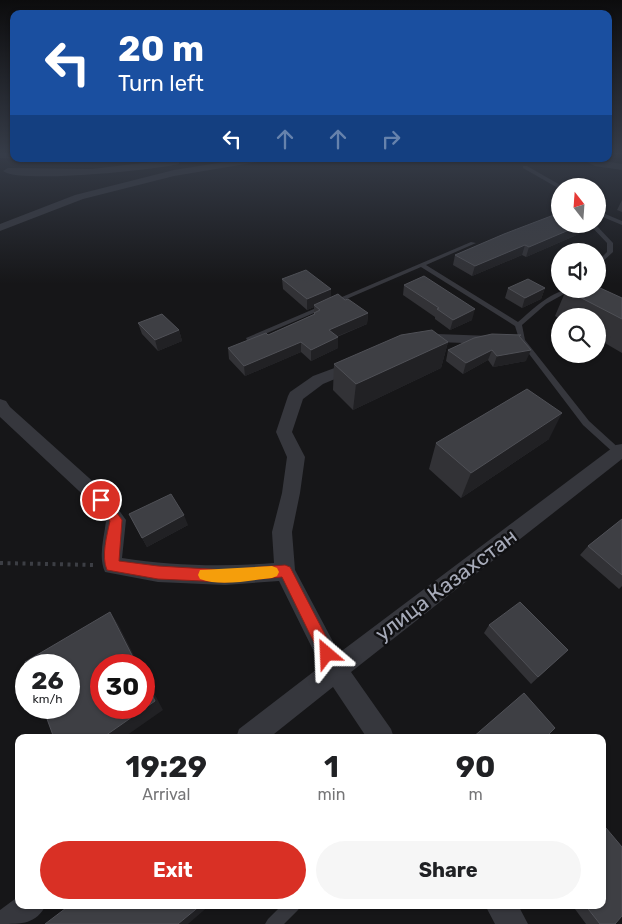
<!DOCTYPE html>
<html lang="en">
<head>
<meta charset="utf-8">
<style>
  body { margin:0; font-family:Rubik,sans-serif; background:#f6f6f6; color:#202124; height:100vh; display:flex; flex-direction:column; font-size:19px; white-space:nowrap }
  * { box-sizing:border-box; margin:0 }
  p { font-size:16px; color:#757577 }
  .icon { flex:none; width:28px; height:28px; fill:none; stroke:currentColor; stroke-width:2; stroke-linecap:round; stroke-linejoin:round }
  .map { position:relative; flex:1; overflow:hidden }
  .details { position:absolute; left:15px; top:734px; width:591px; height:175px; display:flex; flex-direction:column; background:#fff; border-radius:10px; box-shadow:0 1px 4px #0004 }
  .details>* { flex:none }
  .banner { position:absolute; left:10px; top:10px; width:602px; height:152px; border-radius:10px; box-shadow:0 1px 4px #0004; background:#1a4fa0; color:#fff; overflow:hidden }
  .needle { width:32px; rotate:343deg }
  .tools { position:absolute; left:551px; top:178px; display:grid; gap:10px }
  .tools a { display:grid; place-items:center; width:55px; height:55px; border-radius:50%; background:#fff; box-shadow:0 1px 4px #0004; font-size:25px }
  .speed { position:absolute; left:15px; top:654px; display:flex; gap:10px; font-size:25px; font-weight:700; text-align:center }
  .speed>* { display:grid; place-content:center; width:65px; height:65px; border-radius:50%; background:#fff; box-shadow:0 1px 4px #0004; line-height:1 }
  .speed small { font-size:12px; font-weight:400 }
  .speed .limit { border:8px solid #d22; background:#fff; color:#111 }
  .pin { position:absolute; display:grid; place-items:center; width:42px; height:42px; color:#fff; margin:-21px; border:2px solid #fff; border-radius:50%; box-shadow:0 1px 5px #0007 }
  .me { position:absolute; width:55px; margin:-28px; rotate:334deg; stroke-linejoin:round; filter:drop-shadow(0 0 4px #0008) }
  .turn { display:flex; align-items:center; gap:18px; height:105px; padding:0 25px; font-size:22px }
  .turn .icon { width:65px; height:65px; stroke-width:2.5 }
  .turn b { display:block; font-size:35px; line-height:42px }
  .lanes { display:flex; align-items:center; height:48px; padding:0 25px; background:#0003; justify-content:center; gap:25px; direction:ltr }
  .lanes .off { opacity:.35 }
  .eta { display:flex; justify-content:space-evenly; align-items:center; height:85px; text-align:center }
  .eta b { font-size:30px; font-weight:700; line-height:35px }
  .action { display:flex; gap:10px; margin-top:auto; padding:10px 25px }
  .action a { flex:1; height:58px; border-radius:30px; background:#d93025; color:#fff; font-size:20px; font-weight:700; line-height:58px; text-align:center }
  .action a+a { background:#f6f6f6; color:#202124 }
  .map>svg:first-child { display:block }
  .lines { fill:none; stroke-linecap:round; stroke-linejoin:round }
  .path { stroke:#3c3e44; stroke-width:4; stroke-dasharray:3 4.5; stroke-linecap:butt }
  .service { fill:#36373d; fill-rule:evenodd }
  .minor { fill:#36373d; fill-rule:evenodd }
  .wall { fill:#323236 }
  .shaded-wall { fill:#212124 }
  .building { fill:#3e3f44; stroke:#4f5056 }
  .route { fill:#d93025; stroke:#8d1f18 }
  .slow { fill:#f59e0b }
  .labels { text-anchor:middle; stroke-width:5; stroke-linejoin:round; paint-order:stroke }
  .near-street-label { font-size:21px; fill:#a7abb9; stroke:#111113 }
</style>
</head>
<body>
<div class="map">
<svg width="622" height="924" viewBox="0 0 622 924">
  <rect width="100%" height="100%" fill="#161618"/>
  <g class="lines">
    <path class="path" d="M0 563 94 565"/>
    <path class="service" d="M523 166H527L562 186H560V188H558L523 168Z
      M598 211 622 221V225L598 215Z
      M589 224H595L613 243V252L598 266V261L607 252V243Z
      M471 242 476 243 426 265 518 322C532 310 553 289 573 289L546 304 522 325 525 340 589 421 622 451V455H616L583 425 520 342 515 326 421 267 251 340H247L246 338Z
      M282 905H301L298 910 284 924H265L268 919Z"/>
    <path class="minor" d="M0 154H14V159H17L0 158Z
      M176 159 179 160V164C154 170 19 184 3 171L8 168 92 169Z
      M243 159H262L258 162 174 176 83 199 0 231V224L75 195 174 170Z
      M581 159H592L622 164V170L595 166Z
      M437 334 491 336 496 337 498 340 496 343 491 344 437 342 420 345 415 344 413 341 415 338Z
      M356 360 361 362 363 365 361 368 323 384 303 399 292 432 305 457 300 493 292 532 295 570 339 653 616 445 622 444V459L351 672 391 729 394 738H367L333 687 269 738H236L239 729 321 666 279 581 225 585 158 582 105 572C98 557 104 538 106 521L94 505 0 417V399L6 401 10 407 108 495 126 520 122 558C173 566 223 567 274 563L272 532 282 493 287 457 276 432 288 396 290 392 313 376Z
      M19 896V905H46C36 924 23 924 0 924V910Z
      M485 905H518L528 924H495Z"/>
  </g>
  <path class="wall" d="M622 200V212L617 210Z
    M583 224 579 234 526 257 522 255 472 276 453 265 455 255Z
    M282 279 331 289V297L345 300 368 313 367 324 337 337H338V348L311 361 301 352 245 376 229 359 228 348 268 335 314 314V307L307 310 283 289Z
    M404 285 472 320 450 330 435 319V317L403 295Z
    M508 288H545L541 299 522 308 505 298Z
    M566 290 622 298V353L598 339V316H560V319L555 316Z
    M138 323 179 330 182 341 158 351 142 334Z
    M521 335 520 338 526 361 493 367 488 360 463 374 446 361 448 350Z
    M448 342 441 368 353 410 333 390 334 364Z
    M549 439 461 498 429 469 436 443Z
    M129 514 188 525 147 547Z
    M622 519V586L619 589 580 555 588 546Z
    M489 625 560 657 531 684 484 633Z
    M602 828H606L615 924H586L572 905H602Z"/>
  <path class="shaded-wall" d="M583 224 579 234 526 257 529 247Z
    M525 245 522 255 472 276 475 266Z
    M545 288 541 299 522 308 525 298Z
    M331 289V300L314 305V307L307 310V299Z
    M475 309 472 320 450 330 453 320Z
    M368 313 367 324 328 340 329 330Z
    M179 330 182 341 158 351 155 340Z
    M338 337V348L311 361V350Z
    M301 342V352L245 376 244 366Z
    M448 342 441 368 353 410 356 384Z
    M492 350 488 360 463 374 466 363Z
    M531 350 526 361 493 367 497 356Z
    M562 413 549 439 461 498 471 473Z
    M184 515 188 525 147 547 142 538Z
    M110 612 118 624 139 665H137Z
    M144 674 163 710 123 738H102L144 679Z
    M201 905H210L188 924H178Z"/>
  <path class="building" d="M559 213 560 214V224H583L529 247 525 245 475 266 455 255 504 234Z
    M306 270 331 289 307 299 282 279Z
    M424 276 475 309 453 320 437 309 439 308 404 285Z
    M528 279 545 288 525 298 508 288Z
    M598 287 622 298V319L566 290 569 289H598Z
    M338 294 345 300 348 299 368 313 329 330 338 337 311 350 301 342 244 366 228 348 266 333 268 335 315 314 314 313 320 310 314 305Z
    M162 314 179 330 155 340 138 323Z
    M432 330 448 342 356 384 334 364 401 335Z
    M492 334 521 335 519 336 531 350 497 356 492 350 466 363 448 350 474 338Z
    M527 389 562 413 471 473 436 443Z
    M171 494 184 515 142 538 129 514Z
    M622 519V575L588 546Z
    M520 602 568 650 538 677 489 625Z
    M110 612 137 665H101V708H144V679L155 701 102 738H54L43 708H69V665H27L25 662Z
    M524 693 555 728 545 738H472Z
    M606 828 622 847V916L615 924H600L585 905H602V831Z
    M70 905H201L178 924H45Z"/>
  <linearGradient id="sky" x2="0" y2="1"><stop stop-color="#0c0c0d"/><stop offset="0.54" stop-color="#363c48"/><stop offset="1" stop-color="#363c48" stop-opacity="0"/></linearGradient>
  <rect width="622" height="284" fill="url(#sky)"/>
  <path class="route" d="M101 495 105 496 122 520 119 561 158 566 225 570 285 565 290 567 332 648 334 654 332 659 327 661 322 659 282 577 225 582 158 579 107 570C101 556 107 535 110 521L95 500 97 496Z"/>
  <path class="slow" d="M272 566 277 568 279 572 277 576 272 578C251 580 221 587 200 579L198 575 200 570Z"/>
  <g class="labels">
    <g class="near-street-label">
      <text transform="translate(446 585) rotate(-37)" y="7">улица Казахстан</text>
    </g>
  </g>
</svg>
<div class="tools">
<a><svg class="needle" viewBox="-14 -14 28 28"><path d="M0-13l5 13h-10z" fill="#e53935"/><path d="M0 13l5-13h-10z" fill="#757577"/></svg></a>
<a><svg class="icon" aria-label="sound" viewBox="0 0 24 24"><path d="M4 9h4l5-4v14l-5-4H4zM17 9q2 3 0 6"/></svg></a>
<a><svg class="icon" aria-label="search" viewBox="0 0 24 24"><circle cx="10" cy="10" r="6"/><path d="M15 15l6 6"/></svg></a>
</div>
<div class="speed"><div>26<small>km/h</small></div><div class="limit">30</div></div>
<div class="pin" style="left:101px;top:500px;background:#d93025"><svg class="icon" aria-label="arrive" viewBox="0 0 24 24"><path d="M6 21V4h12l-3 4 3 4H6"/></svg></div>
<svg class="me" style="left:327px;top:654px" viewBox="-20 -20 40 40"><path d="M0-17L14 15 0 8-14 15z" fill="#d93025" stroke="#fff" stroke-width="4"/></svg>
<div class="banner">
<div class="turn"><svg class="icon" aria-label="left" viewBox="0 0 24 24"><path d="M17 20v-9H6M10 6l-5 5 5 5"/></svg><div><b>20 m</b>Turn left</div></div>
<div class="lanes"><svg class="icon" aria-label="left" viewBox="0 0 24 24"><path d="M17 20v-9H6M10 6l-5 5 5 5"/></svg><svg class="icon off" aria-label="ahead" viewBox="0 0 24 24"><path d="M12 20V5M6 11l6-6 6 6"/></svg><svg class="icon off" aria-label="ahead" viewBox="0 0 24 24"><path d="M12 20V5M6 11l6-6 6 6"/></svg><svg class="icon off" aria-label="right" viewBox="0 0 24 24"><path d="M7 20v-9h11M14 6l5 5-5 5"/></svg></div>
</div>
<section class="details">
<div class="eta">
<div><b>19:29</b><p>Arrival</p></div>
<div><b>1</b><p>min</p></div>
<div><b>90</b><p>m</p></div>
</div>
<div class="action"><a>Exit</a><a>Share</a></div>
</section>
</div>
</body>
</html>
